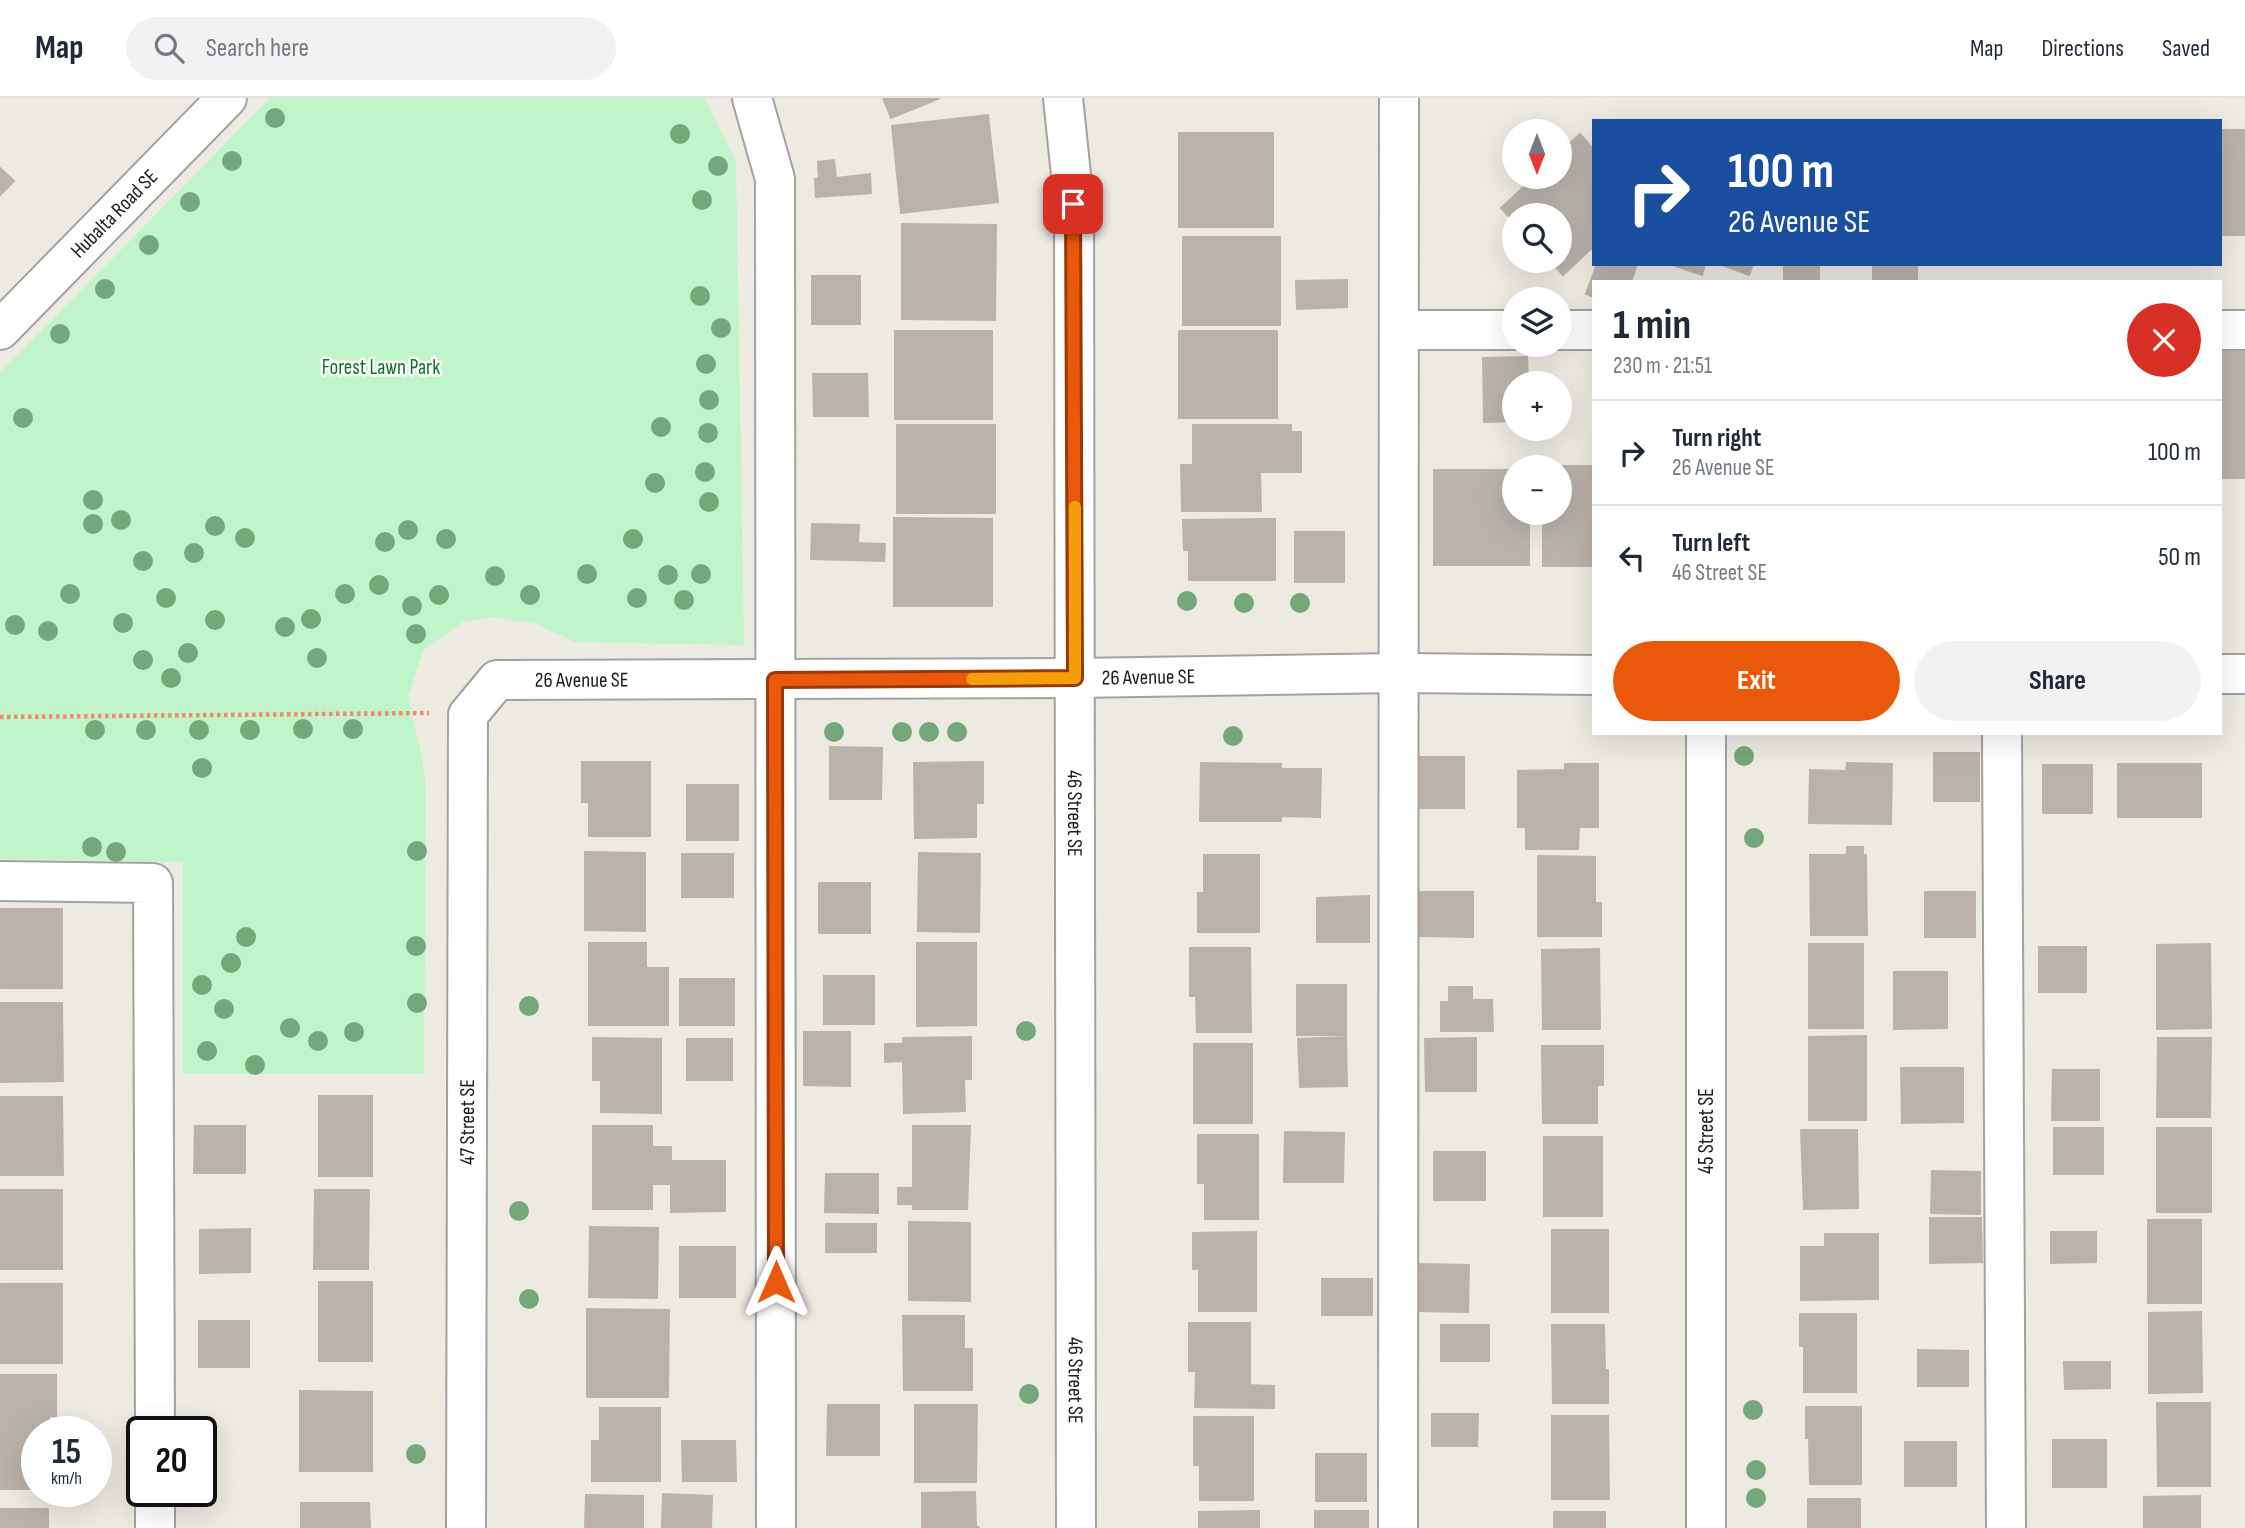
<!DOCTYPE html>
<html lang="en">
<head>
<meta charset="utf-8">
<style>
  body { margin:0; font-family:"Sofia Sans Condensed",sans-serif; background:#f2f2f3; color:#1f2937; height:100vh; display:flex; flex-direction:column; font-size:26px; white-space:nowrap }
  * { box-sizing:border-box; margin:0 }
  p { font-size:23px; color:#747a83 }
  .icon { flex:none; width:38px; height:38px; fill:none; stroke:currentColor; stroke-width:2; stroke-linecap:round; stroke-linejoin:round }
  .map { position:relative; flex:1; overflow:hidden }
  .drawer { position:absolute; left:1592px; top:182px; width:630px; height:455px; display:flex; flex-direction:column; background:#fff; border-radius:0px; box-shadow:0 7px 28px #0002 }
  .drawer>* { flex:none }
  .top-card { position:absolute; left:1592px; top:21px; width:630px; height:147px; border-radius:0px; box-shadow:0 7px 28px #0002; background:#1a4fa0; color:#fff; overflow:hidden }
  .needle { width:46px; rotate:180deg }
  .tools { position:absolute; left:1502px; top:21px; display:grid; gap:14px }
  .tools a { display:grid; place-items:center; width:70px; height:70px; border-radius:50%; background:#fff; box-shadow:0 7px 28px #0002; font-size:35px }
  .speed { position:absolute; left:21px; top:1318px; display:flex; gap:14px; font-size:35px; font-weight:700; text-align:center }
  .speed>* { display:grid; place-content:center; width:91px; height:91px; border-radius:50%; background:#fff; box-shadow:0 7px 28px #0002; line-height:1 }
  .speed small { font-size:18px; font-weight:400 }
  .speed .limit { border:4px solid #111; border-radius:10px; background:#fff; color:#111 }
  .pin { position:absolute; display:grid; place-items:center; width:60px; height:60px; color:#fff; margin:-30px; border-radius:14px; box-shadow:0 4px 10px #0006 }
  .me { position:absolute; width:77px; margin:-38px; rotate:0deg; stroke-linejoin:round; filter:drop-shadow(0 0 5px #0008) }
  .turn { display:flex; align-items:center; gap:24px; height:147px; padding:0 21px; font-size:32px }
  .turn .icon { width:91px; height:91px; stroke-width:2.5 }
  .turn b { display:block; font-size:49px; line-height:60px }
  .round { display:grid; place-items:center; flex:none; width:74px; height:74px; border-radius:37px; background:#f2f2f3 }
  .headline { display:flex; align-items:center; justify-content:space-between; height:119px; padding:0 21px }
  h1 { font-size:42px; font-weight:700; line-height:52px }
  .button { display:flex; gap:14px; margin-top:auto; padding:14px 21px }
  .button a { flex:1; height:80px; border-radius:42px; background:#ea580c; color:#fff; font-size:28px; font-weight:700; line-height:80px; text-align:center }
  .button a+a { background:#f2f2f3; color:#1f2937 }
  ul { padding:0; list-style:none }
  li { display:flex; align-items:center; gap:21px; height:105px; padding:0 21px; border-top:2px solid #e0e1e3 }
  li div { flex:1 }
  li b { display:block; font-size:26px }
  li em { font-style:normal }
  header { display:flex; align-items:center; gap:42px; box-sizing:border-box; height:98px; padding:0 35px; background:#fff; border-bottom:2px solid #e0e1e3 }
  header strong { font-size:33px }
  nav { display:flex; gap:38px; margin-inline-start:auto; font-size:24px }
  .search { width:490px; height:63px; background:#f2f2f3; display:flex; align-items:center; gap:18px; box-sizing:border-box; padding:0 24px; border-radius:38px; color:#747a83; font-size:26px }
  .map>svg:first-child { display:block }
  .park { fill:#c0f5ca }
  .building { fill:#b8b2ab; stroke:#bdb2a5; stroke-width:2 }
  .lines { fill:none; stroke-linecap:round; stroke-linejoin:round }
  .minor-casing { stroke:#a2a2a2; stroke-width:42 }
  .path { stroke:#f08a6e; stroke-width:4.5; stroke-dasharray:3.5 3.5; stroke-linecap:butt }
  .minor { stroke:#fff; stroke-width:38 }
  .tree { fill:#74a779 }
  .route-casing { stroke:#983908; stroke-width:18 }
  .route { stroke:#ea580c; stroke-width:12 }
  .slow { stroke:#f59e0b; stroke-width:12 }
  .labels { text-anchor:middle; stroke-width:5; stroke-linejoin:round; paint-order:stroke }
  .street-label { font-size:21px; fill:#1b1b1b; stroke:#fff }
  .park-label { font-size:21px; fill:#127124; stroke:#fff }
</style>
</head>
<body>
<header>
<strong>Map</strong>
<div class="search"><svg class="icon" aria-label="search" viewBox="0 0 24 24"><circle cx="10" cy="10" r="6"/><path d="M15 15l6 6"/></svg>Search here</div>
<nav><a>Map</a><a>Directions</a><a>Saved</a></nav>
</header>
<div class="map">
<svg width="2245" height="1430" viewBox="0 0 2245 1430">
  <rect width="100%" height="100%" fill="#eceae1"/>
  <path class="park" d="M270 0H704L736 64 744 547 574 544 537 526 493 519 463 524 423 552 408 600 422 658 426 691 424 976H183V764L0 761V275Z"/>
  <path class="building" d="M883 0H940L891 20Z
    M988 17 998 104 901 115 892 28Z
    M2221 32H2245V137H2221Z
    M1179 35H1273V129H1179Z
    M1580 36 1594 52V148L1563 177 1550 163H1559V117H1514V124L1501 110 1534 79H1559V55Z
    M834 62 836 80 870 76 871 95 816 99 815 81 819 80 818 64Z
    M0 70 14 83 0 97Z
    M902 126 996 127 995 222 902 221Z
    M1183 139H1280V227H1183Z
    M1597 166H1637L1631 184H1594V199L1586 196Z
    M1670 166H1705L1702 177Z
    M1720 166H1753L1749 177Z
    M1873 166H1917V184H1873Z
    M1784 169H1819V184H1784Z
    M812 178H860V226H812Z
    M1347 182V209L1297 211 1296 183Z
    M895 233H992V321H895Z
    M1179 233H1277V320H1179Z
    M2221 253H2245V380H2221Z
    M1527 259 1528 285H1514V323L1484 324 1483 260Z
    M813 276H867L868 318H814Z
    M897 327H995V415H897Z
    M1193 327H1291V334H1301V374H1260L1261 413H1182L1181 367H1193Z
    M1543 368H1594V468H1543V415H1559V369Z
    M1434 372H1514V415H1529V467H1434Z
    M894 420 992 421V508H894Z
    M1275 421V482H1189V452H1184L1183 422Z
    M812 426 859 427 858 445 885 446 884 463 811 461Z
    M1295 434H1344V484H1295Z
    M830 649 882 650 881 701H830Z
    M1934 655H1979V703H1934Z
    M1420 659H1464V710H1420Z
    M582 664H650V738H589V704H582Z
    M983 664V705H976V739L915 740 914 665Z
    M1201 665 1281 666V671H1321L1320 719 1281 718V723H1200Z
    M1847 665 1892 666 1891 726 1809 725 1810 672 1846 673Z
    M1565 666H1598V729H1518V673L1565 672Z
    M2118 666H2201V719H2118Z
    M2043 667H2092V715H2043Z
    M687 687H738V742H687Z
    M1526 731H1579L1578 751H1526Z
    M1847 749H1863V757H1866L1867 837H1811L1810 757H1847Z
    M585 754 645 755V833L585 832Z
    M919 755 980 756 979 834 918 833Z
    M682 756H733V799H682Z
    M1204 757H1259V834H1198V795H1204Z
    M1538 758 1595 759V805H1601V838H1538Z
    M819 785H870V835H819Z
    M1420 794H1473V839L1420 838Z
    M1925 794H1975V839H1925Z
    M1369 798V844H1317V800Z
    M0 811H62V890H0Z
    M589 845H646V870H668V927H589Z
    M917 845H976V927L917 928Z
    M1809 846H1863V930H1809Z
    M2210 846 2211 930 2157 931V847Z
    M2039 849H2086V894H2039Z
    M1190 850H1250L1251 934H1197L1196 898H1190Z
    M1599 851 1600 931H1543L1542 852Z
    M1894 874H1947V930L1894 931Z
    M824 878H874V926H824Z
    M680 881H734V927H680Z
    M1297 887H1346V937H1297Z
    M1449 889H1472V902H1492L1493 933H1441V904H1449Z
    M0 905H62L63 983 0 984Z
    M804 934H850V988L804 987Z
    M1866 938V1022H1809V939Z
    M971 939V981H964L965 1013 904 1015 903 963 885 964V946H903V940Z
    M1346 939 1347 988 1300 989 1298 941Z
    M593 940 661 941V1015L601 1014V982H593Z
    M1476 940V993H1426L1425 941Z
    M2158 940H2211L2210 1019H2157Z
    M687 941H732V982H687Z
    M1194 946H1252V1025H1194Z
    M1542 948H1603V987H1597V1025H1543Z
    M1901 970H1963V1024L1902 1025Z
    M2053 972H2099V1022H2052Z
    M319 998H372V1078H319Z
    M0 999H62L63 1077H0Z
    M195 1028H245V1075H194Z
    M593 1028H652V1049H671V1086H652V1111H593Z
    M913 1028H970L967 1111H913V1106H898V1090H913Z
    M2054 1030H2103V1076H2054Z
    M2157 1030H2211V1114H2157Z
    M1801 1032H1857L1858 1110 1804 1111Z
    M1285 1034 1344 1035 1343 1084H1284Z
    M1198 1037H1258V1121H1205V1085H1198Z
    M1544 1039H1602V1118H1544Z
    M1434 1054H1485V1102H1434Z
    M671 1063H725V1113L671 1114Z
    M1932 1073 1980 1074V1116L1931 1115Z
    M826 1076H878V1115L825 1114Z
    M0 1092H62V1171H0Z
    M315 1092H369L368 1171H314Z
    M1930 1120H1981L1982 1164 1930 1165Z
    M2148 1122H2201V1205H2148Z
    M909 1124 970 1125V1203L909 1202Z
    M826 1126H876V1154H826Z
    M590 1129 658 1130 657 1200 589 1199Z
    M250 1131V1174L200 1175V1132Z
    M1552 1132H1608V1214H1552Z
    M1256 1134V1213H1199V1171H1193V1135Z
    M2051 1134H2096V1164L2051 1165Z
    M1825 1136H1878V1201L1801 1202V1149H1825Z
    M680 1149H735V1199H680Z
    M1419 1166 1469 1167 1468 1214 1419 1213Z
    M1322 1181H1372V1217H1322Z
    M319 1184H372V1263H319Z
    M0 1186H62V1265H0Z
    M587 1211 669 1212 668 1299H587Z
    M2201 1214 2202 1294 2149 1295V1215Z
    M1800 1216H1856V1294H1804V1248H1800Z
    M903 1218H964V1251H972V1292H904Z
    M199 1223H249V1269H199Z
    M1189 1225H1250V1287L1274 1288V1310L1195 1309 1196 1273H1189Z
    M1441 1227H1489V1263H1441Z
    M1552 1227H1604L1605 1272H1608V1305H1553Z
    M1918 1252 1968 1253V1288H1918Z
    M2064 1264H2110V1290L2065 1291Z
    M0 1277H56V1318H49V1334H37V1391H0Z
    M300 1293 372 1294V1373H300Z
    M2157 1305H2210V1388H2158Z
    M828 1307H879V1357H827Z
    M915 1307H977L976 1384H915Z
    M1806 1309H1861V1386H1810L1809 1340H1806Z
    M600 1310H660V1383H592V1343H600Z
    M1432 1316H1478L1477 1348H1432Z
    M1552 1318H1608L1609 1401H1552Z
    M1194 1319H1253V1402H1200V1367H1194Z
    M2053 1342H2106V1389H2053Z
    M682 1343H735L736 1383H683Z
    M1905 1344H1956V1388H1905Z
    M1316 1356H1366V1403H1316Z
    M975 1394 976 1428 979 1430H922V1395Z
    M663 1396 712 1398 711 1430H662Z
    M586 1397 643 1398V1430H585Z
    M2200 1398V1430H2144V1399Z
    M1808 1401H1860V1430H1808Z
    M301 1405H369L370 1430H301Z
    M0 1411H48V1430H0Z
    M1259 1413V1430H1199V1414Z
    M1315 1413H1368V1430H1315Z
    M1554 1414H1605V1430H1554Z"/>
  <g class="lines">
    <g class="minor-casing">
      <g id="minor">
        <path d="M752 0 775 81 776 1430"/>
        <path id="s1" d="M1063 0 1074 106 1076 1430"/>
        <path id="s2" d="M0 232 227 0"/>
        <path d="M1399 232H1514"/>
        <path d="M1559 232H1594"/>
        <path d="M2221 232H2245"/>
        <path d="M2221 576H2245"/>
        <path d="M1706 635V1430"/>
        <path d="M2002 635 2006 1430"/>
        <path d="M0 783 153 785 155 1334"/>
        <path d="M155 1393V1430"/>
        <path id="s3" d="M466 1430 468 617 497 582 1075 580 1399 575 1594 577"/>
        <path d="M1398 1430 1399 0"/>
      </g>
    </g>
    <path class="path" d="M0 619 429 615"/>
    <use href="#minor" class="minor"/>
  </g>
  <g class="tree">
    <circle cx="275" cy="20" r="10"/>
    <circle cx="680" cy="36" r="10"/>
    <circle cx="232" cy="63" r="10"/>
    <circle cx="718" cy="68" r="10"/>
    <circle cx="702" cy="102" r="10"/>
    <circle cx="190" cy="104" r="10"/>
    <circle cx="149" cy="147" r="10"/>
    <circle cx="105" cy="191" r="10"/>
    <circle cx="700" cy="198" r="10"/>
    <circle cx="721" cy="230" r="10"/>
    <circle cx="60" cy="236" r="10"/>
    <circle cx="706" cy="266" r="10"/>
    <circle cx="709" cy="302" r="10"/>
    <circle cx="23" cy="320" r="10"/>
    <circle cx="661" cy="329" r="10"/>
    <circle cx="708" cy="335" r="10"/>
    <circle cx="705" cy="374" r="10"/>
    <circle cx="655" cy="385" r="10"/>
    <circle cx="93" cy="402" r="10"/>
    <circle cx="709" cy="404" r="10"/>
    <circle cx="121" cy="422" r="10"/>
    <circle cx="93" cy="426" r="10"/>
    <circle cx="215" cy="428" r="10"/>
    <circle cx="408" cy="432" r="10"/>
    <circle cx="245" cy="440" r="10"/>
    <circle cx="446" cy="441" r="10"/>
    <circle cx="633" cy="441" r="10"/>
    <circle cx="385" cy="444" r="10"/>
    <circle cx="194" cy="455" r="10"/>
    <circle cx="143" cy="463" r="10"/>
    <circle cx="587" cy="476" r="10"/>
    <circle cx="701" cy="476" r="10"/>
    <circle cx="668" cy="477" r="10"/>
    <circle cx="495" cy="478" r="10"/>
    <circle cx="379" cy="487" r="10"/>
    <circle cx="70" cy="496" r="10"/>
    <circle cx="345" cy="496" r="10"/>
    <circle cx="439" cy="497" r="10"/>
    <circle cx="530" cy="497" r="10"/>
    <circle cx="166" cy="500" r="10"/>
    <circle cx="637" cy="500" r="10"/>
    <circle cx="684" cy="502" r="10"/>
    <circle cx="1187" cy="503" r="10"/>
    <circle cx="1244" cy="505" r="10"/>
    <circle cx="1300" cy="505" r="10"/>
    <circle cx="412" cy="508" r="10"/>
    <circle cx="311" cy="521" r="10"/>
    <circle cx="215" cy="522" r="10"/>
    <circle cx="123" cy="525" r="10"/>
    <circle cx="15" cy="527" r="10"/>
    <circle cx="285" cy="529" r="10"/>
    <circle cx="48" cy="533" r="10"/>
    <circle cx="416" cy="536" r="10"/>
    <circle cx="188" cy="555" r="10"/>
    <circle cx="317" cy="560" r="10"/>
    <circle cx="143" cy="562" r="10"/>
    <circle cx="171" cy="580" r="10"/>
    <circle cx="303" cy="631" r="10"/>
    <circle cx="353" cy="631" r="10"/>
    <circle cx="95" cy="632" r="10"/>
    <circle cx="146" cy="632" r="10"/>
    <circle cx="199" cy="632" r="10"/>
    <circle cx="250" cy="632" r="10"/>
    <circle cx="834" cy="634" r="10"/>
    <circle cx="902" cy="634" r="10"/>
    <circle cx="929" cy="634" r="10"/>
    <circle cx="957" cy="634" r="10"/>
    <circle cx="1233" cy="638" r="10"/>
    <circle cx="1744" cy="658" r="10"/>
    <circle cx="202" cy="670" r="10"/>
    <circle cx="1754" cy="740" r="10"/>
    <circle cx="92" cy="749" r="10"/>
    <circle cx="417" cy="753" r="10"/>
    <circle cx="116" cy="754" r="10"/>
    <circle cx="246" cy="839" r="10"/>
    <circle cx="416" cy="848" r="10"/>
    <circle cx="231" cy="865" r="10"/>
    <circle cx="202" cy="887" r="10"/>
    <circle cx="417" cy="905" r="10"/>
    <circle cx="529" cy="908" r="10"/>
    <circle cx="224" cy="911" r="10"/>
    <circle cx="290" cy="930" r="10"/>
    <circle cx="1026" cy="933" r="10"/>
    <circle cx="354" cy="934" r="10"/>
    <circle cx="318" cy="943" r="10"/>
    <circle cx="207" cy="953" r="10"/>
    <circle cx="255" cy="967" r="10"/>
    <circle cx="519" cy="1113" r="10"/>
    <circle cx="529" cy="1201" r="10"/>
    <circle cx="1029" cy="1296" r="10"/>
    <circle cx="1753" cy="1312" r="10"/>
    <circle cx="416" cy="1356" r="10"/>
    <circle cx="1756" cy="1372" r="10"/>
    <circle cx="1756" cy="1400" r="10"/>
  </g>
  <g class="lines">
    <g class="route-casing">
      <path id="route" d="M776 1184 775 582 1075 580 1073 106"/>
    </g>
    <use href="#route" class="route"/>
    <path class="slow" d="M972 581 1075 580V409"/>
  </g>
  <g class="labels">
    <g class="street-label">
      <text dy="7" stroke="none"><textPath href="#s2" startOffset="163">Hubalta Road SE</textPath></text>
      <text dy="7" stroke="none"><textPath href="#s3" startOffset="1510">26 Avenue SE</textPath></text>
      <text dy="7" stroke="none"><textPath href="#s3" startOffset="943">26 Avenue SE</textPath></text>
      <text dy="7" stroke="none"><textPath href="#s1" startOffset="716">46 Street SE</textPath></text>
      <text dy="7" stroke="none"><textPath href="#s3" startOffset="406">47 Street SE</textPath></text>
      <text transform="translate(1706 1033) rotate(-90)" y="7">45 Street SE</text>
      <text dy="7" stroke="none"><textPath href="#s1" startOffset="1283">46 Street SE</textPath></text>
    </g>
    <g class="park-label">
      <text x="381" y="276">Forest Lawn Park</text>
    </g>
  </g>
</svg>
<div class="tools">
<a><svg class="needle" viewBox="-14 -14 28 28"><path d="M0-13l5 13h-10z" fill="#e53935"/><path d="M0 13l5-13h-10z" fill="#747a83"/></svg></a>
<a><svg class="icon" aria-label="search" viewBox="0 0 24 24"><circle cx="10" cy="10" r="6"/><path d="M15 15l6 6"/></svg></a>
<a><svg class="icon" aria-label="layers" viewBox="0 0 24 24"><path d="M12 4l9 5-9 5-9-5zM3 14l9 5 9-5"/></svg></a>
<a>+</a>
<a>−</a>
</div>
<div class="speed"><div>15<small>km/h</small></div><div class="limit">20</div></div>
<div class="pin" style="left:1073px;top:106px;background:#d93025"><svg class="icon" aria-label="arrive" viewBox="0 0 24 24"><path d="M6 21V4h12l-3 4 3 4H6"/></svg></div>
<svg class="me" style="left:776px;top:1184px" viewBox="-20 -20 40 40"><path d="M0-17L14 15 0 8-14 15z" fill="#ea580c" stroke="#fff" stroke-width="4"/></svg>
<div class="top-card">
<div class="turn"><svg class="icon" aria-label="right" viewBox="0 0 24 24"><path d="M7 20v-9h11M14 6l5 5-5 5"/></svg><div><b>100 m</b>26 Avenue SE</div></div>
</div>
<section class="drawer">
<div class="headline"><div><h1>1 min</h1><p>230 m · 21:51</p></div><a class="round" style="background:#d93025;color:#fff"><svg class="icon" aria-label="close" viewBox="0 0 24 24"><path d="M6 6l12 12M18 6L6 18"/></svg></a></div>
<ul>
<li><svg class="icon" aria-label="right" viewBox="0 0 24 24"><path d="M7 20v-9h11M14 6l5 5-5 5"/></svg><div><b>Turn right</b><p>26 Avenue SE</p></div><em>100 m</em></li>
<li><svg class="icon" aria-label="left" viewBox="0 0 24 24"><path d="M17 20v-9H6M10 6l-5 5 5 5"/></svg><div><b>Turn left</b><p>46 Street SE</p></div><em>50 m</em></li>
</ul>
<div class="button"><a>Exit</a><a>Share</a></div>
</section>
</div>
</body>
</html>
